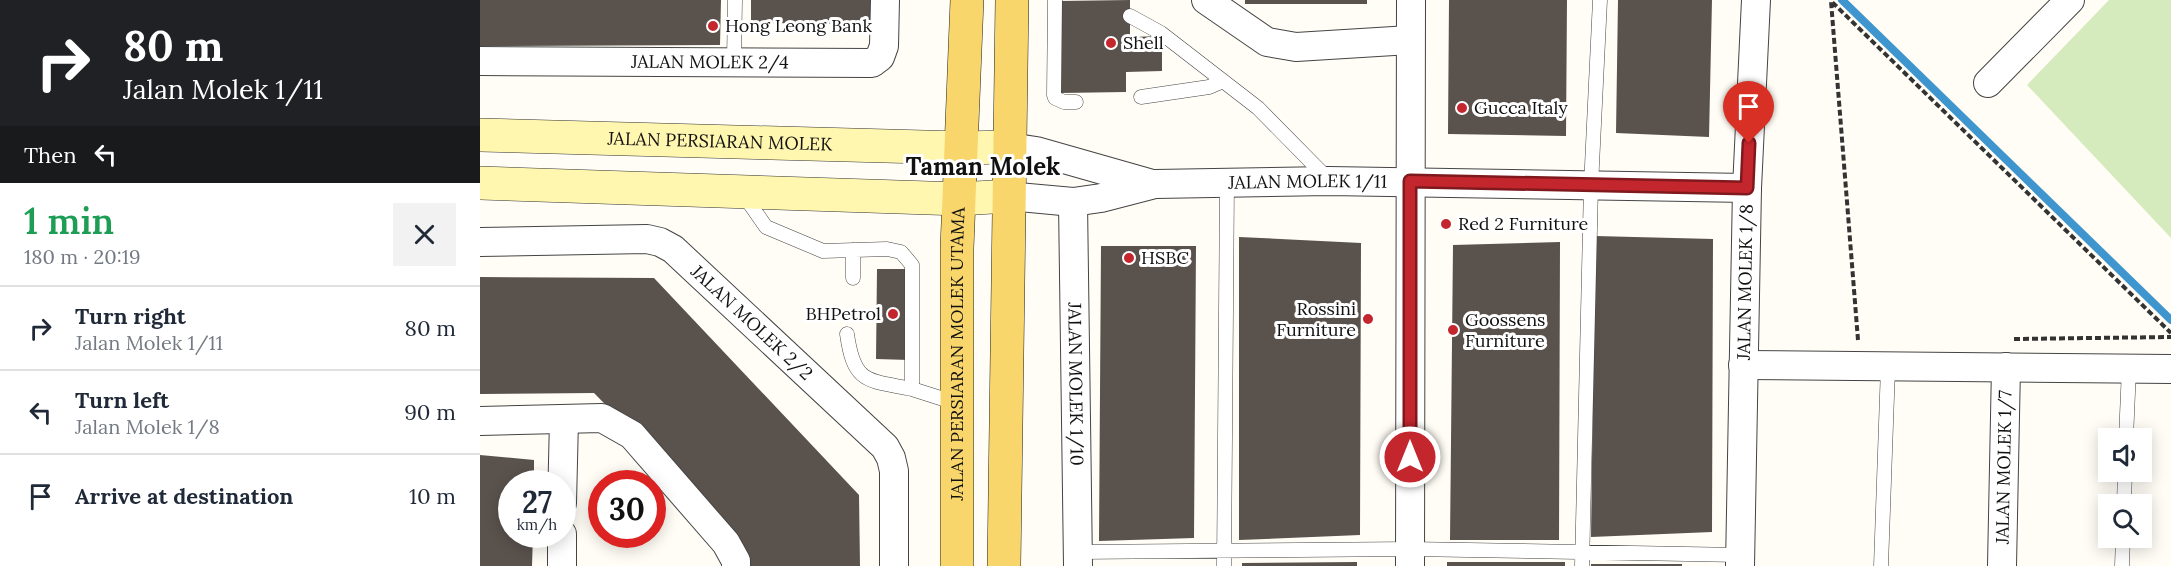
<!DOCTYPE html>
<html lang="en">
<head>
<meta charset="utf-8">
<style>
  body { margin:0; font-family:Lora,serif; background:#f2f2f3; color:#1f2937; height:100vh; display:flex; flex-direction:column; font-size:22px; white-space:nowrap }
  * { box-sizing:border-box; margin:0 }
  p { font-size:20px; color:#747a83 }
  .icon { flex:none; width:33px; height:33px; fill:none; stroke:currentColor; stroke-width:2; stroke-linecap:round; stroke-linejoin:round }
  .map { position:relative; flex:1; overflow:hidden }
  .drawer { display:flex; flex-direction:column; background:#fff; width:480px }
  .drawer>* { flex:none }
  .banner { background:#202124; color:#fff; overflow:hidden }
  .controls { position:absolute; left:1618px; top:428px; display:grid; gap:12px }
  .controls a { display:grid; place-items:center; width:54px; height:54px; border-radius:0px; background:#fff; box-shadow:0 3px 15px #0003; font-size:30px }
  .speed { position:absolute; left:18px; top:470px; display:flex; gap:12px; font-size:30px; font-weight:700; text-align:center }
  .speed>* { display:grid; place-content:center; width:78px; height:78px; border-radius:50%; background:#fff; box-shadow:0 3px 15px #0003; line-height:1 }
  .speed small { font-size:15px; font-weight:400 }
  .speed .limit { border:9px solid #d22; background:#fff; color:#111 }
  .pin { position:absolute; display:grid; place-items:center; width:51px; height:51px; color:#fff; margin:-62px -26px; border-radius:50% 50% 50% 0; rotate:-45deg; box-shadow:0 0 6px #0007 }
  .pin .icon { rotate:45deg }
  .me { position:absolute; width:66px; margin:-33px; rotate:0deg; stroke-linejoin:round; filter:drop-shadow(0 0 4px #0008) }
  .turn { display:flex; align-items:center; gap:21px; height:126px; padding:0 24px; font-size:27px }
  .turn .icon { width:78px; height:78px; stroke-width:2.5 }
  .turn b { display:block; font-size:42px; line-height:51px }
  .then { display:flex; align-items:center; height:57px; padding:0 24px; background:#0003; gap:12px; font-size:22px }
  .round { display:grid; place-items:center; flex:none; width:63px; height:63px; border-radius:0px; background:#f2f2f3 }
  .overview { display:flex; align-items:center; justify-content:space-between; height:102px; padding:0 24px }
  h1 { font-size:36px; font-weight:600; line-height:45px; color:#1e9e55 }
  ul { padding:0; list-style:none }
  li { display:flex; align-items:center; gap:18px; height:84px; padding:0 24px; border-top:2px solid #e0e1e3 }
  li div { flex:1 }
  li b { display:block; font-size:22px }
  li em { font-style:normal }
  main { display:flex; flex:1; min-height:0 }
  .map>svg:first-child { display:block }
  .green { fill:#d5ebbd }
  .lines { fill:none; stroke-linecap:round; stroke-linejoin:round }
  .stream { stroke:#3f96cf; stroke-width:8 }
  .building { fill:#5a524d }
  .service-casing { stroke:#444; stroke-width:15 }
  .minor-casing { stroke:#444; stroke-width:30 }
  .secondary-casing { stroke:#333; stroke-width:34 }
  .primary-casing { stroke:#222; stroke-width:34 }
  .path { stroke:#333; stroke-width:4; stroke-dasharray:6 3; stroke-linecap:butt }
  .service { stroke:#fff; stroke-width:14 }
  .minor { stroke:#fff; stroke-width:28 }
  .secondary { stroke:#fff6b0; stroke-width:33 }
  .primary { stroke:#f9d66b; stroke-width:33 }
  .route-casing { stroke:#7f191e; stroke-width:15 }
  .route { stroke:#c4262e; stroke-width:10 }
  .poi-dot { fill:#c4262e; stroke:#fff; stroke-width:2 }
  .labels { text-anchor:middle; stroke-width:6; stroke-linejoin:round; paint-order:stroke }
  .poi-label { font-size:18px; fill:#111; stroke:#fff; text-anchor:start }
  .street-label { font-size:18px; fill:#111; stroke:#fff }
  .district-label { font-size:24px; font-weight:bold; fill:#111; stroke:#fff }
</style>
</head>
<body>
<main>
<section class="drawer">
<div class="banner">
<div class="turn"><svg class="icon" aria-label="right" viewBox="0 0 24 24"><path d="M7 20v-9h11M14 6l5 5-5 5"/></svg><div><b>80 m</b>Jalan Molek 1/11</div></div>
<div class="then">Then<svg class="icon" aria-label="left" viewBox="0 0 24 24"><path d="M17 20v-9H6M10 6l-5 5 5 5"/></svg></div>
</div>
<div class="overview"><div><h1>1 min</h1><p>180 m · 20:19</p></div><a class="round"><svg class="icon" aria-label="close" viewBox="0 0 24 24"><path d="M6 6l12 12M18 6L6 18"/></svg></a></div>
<ul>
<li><svg class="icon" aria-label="right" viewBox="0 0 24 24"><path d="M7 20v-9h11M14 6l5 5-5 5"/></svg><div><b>Turn right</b><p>Jalan Molek 1/11</p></div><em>80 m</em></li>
<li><svg class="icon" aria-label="left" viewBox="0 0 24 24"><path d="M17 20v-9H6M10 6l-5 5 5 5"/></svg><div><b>Turn left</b><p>Jalan Molek 1/8</p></div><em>90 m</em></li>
<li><svg class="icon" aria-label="arrive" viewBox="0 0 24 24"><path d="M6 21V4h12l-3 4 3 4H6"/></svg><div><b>Arrive at destination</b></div><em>10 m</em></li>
</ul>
</section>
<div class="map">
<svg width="1691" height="566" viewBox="0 0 1691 566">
  <rect width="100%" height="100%" fill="#fffdf5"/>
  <path class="green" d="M1629 0H1691V238L1547 85Z"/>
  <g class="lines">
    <path class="stream" d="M1362 0 1691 320"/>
  </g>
  <path class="building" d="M0 0H241L240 45 0 46Z
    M271 0H392V24L271 23Z
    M650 0V37L682 36V71L646 72V92L580 93 579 1Z
    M765 0H887V4H765Z
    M969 0H1087L1086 136 968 134Z
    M1138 0H1232L1229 137 1136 133Z
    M1115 236 1233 239 1232 532 1111 537Z
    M759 237 881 243 880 535 759 540Z
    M1080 242 1079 540H970L973 245Z
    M621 246H716L714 538 619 541Z
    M397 269H430L429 360 396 359Z
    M0 277 174 278 379 495 380 566H264V545L114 393 0 394Z
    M0 455 54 460V483H32V534H53L52 566H0Z
    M877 562V566H762V563Z
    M967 562H1085V566H967Z
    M1111 564H1202V566H1111Z"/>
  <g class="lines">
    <g class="service-casing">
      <path id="service" d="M575 0 574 95 575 98 584 102H596
        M650 16 681 33 778 108 848 179
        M254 61 255 0
        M661 97 729 87 743 81
        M263 194 286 227 343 251 407 249 421 252 432 265V389L476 403
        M373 250V278
        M367 334C374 384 387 380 432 389
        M1646 438 1649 369
        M1644 504 1645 471
        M598 552 930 549 1260 555
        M744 566 747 183
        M1102 566 1111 186 1120 0
        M1401 566 1408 367
        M1642 566 1643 537"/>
    </g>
    <g class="minor-casing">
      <g id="minor">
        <path d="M726 0 787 42 816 47 930 40"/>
        <path id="s1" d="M0 61 392 63 400 57 404 46 405 0"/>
        <path d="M1508 83 1590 0"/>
        <path d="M529 147 556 151 672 184"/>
        <path id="s2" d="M528 196 593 202 621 198 675 184 849 181 1267 188"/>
        <path id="s3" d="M593 202 598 566"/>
        <path id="s4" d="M0 242 167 239 180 242 193 249 405 447 411 458 414 471V566"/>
        <path d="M1263 365 1691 369"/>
        <path d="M0 421 122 418 152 435 246 543 256 561V566"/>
        <path d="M82 503 84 420"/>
        <path d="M82 566V534"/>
        <path d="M930 566 931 0"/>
        <path id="s5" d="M1260 566 1267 188 1276 0"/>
        <path id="s6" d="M1522 566 1526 367"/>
      </g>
    </g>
    <g class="secondary-casing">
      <g id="secondary">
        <path id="s7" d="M0 135 481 148 529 147"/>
        <path d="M0 183 480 199 528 196"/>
      </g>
    </g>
    <g class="primary-casing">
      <g id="primary">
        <path id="s8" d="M477 566V248L487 0"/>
        <path d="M524 566 532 0"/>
      </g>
    </g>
    <path class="path" d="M1534 339 1691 337
      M1378 340 1351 1 1691 333"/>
    <use href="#service" class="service"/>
    <use href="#minor" class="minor"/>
    <use href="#secondary" class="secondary"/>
    <use href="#primary" class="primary"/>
  </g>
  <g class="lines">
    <g class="route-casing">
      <path id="route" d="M930 457V181L1267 188 1269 143"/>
    </g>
    <use href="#route" class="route"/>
  </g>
  <g class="poi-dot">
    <circle cx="233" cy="26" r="6"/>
    <circle cx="631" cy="43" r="6"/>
    <circle cx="982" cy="108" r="6"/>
    <circle cx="966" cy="224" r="6"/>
    <circle cx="649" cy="258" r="6"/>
    <circle cx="413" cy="314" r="6"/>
    <circle cx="888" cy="319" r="6"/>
    <circle cx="973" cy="330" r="6"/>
  </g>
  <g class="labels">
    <g class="poi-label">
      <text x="245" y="32">Hong Leong Bank</text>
      <text x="643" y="49">Shell</text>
      <text x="994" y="114">Gucca Italy</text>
      <text x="978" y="230">Red 2 Furniture</text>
      <text x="661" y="264">HSBC</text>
      <text x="876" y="315" text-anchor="end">Rossini<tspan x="876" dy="21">Furniture</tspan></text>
      <text x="401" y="320" text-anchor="end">BHPetrol</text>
      <text x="985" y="326">Goossens<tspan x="985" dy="21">Furniture</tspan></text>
    </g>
    <g class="street-label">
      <text dy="6" stroke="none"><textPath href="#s1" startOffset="230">JALAN MOLEK 2/4</textPath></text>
      <text dy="6" stroke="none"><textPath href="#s7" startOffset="240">JALAN PERSIARAN MOLEK</textPath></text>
      <text dy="6" stroke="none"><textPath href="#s2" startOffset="302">JALAN MOLEK 1/11</textPath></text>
      <text dy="6" stroke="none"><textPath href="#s5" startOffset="284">JALAN MOLEK 1/8</textPath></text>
      <text dy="6" stroke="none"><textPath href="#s4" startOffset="303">JALAN MOLEK 2/2</textPath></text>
      <text dy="6" stroke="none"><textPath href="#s8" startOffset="212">JALAN PERSIARAN MOLEK UTAMA</textPath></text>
      <text dy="6" stroke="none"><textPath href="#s3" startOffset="182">JALAN MOLEK 1/10</textPath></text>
      <text dy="6" stroke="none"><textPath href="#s6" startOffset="99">JALAN MOLEK 1/7</textPath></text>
    </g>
    <g class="district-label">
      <text x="503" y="175">Taman Molek</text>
    </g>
  </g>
</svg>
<div class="controls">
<a><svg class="icon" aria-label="sound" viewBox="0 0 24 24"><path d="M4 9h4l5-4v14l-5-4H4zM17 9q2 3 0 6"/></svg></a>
<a><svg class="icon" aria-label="search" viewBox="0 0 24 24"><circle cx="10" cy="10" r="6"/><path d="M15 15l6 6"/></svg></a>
</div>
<div class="speed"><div>27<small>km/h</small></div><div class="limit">30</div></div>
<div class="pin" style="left:1269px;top:143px;background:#d93025"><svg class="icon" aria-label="arrive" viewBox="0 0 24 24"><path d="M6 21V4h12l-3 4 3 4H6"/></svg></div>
<svg class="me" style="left:930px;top:457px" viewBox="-20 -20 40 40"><circle r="17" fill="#c4262e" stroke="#fff" stroke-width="3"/><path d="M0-11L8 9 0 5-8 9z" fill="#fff"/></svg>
</div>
</main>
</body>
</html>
